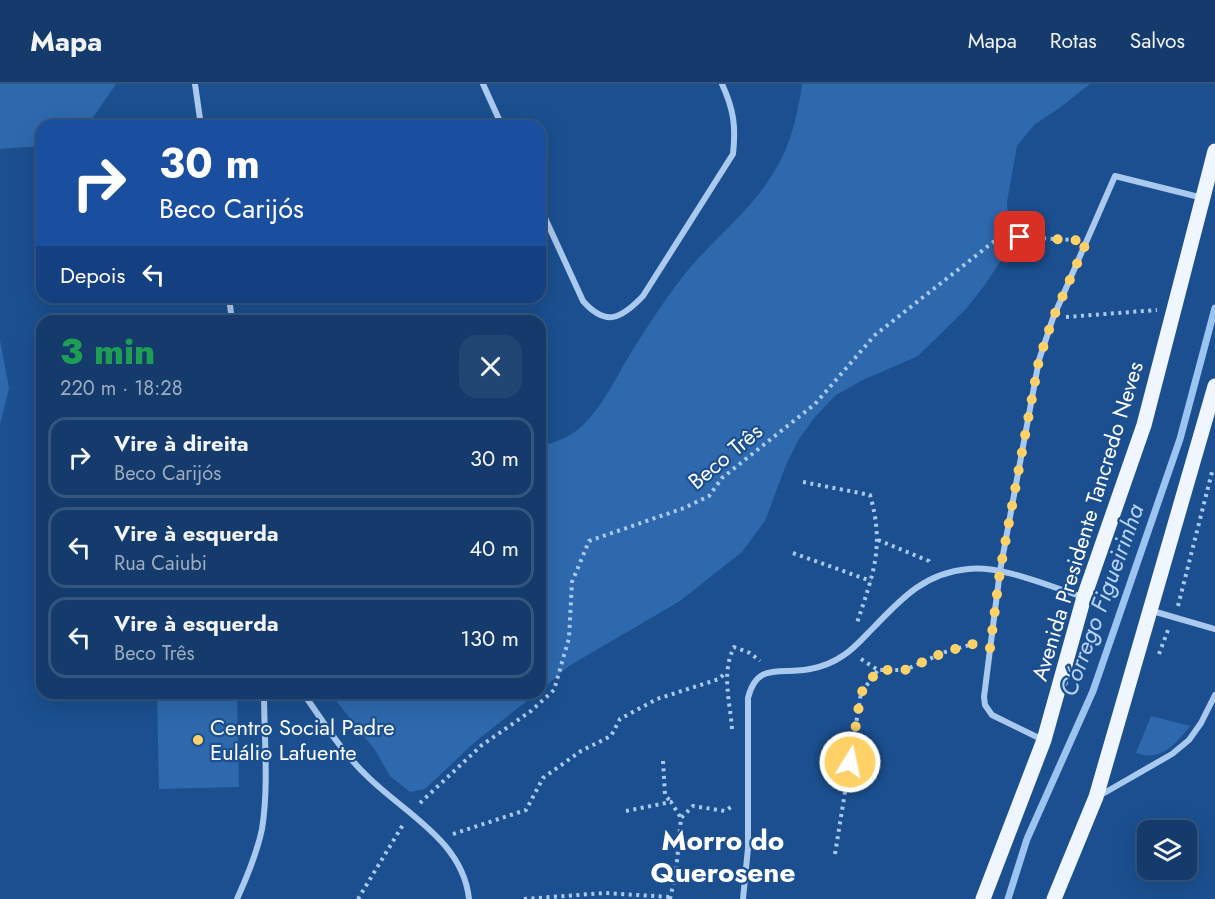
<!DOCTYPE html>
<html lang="pt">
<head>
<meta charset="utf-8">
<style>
  body { margin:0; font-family:Jost,sans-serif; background:#214673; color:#f1f3f6; height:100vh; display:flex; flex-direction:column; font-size:22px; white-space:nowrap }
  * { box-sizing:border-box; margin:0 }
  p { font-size:20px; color:#9dadc1 }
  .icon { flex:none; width:33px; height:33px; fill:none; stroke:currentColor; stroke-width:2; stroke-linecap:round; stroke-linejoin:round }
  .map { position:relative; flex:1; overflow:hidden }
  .drawer { position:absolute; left:36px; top:231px; width:510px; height:384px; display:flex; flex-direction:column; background:#143b6b; border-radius:18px; box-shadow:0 6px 24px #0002,0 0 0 2px #33557e }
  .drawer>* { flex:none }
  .guide { position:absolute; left:36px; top:36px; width:510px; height:183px; border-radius:18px; box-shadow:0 6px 24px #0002,0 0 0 2px #33557e; background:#1a4fa0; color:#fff; overflow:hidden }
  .controls { position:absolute; left:1137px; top:736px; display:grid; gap:12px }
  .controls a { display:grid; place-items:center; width:60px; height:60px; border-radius:12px; background:#143b6b; box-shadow:0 6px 24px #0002,0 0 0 2px #33557e; font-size:30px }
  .pin { position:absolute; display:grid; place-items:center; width:51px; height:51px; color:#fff; margin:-26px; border-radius:12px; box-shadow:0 3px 9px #0006 }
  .me { position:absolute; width:66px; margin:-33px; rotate:10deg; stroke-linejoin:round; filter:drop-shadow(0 0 4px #0008) }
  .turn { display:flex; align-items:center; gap:21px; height:126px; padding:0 24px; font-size:27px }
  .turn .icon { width:78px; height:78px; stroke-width:2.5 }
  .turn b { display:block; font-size:42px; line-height:51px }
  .then { display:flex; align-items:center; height:57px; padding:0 24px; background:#0003; gap:12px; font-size:22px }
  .round { display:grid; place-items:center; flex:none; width:63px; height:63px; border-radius:18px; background:#214673 }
  .headline { display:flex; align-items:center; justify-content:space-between; height:102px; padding:0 24px }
  h1 { font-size:36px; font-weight:800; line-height:45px; color:#1e9e55 }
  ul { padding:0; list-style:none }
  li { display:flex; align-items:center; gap:18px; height:81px; margin:0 12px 9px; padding:0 12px; border:3px solid #33557e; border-radius:18px }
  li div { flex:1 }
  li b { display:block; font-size:22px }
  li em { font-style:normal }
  header { display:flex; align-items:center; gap:36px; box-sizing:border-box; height:84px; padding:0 30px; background:#143b6b; border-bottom:2px solid #33557e }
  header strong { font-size:28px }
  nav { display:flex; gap:33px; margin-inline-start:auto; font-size:21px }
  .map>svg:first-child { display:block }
  .green { fill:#2e69ad }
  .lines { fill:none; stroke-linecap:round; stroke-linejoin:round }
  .stream { stroke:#9cc4f0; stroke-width:7 }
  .path { stroke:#a9c9ee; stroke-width:4; stroke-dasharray:3 4.5; stroke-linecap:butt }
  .minor { stroke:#a9c9ee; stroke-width:6 }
  .primary { stroke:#f0f6ff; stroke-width:15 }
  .route { stroke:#ffd166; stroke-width:10; stroke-dasharray:0 18 }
  .poi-dot { fill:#ffd166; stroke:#1b4f8f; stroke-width:2 }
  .labels { text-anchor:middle; stroke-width:4.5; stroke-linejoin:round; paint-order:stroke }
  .street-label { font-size:22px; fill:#fff; stroke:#1b4f8f }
  .poi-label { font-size:22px; fill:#fff; stroke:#1b4f8f; text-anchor:start }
  .water-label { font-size:24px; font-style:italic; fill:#b5d3f5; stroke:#1b4f8f }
  .district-label { font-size:28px; font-weight:bold; fill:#fff; stroke:#1b4f8f }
</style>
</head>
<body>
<header>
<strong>Mapa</strong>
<nav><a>Mapa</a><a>Rotas</a><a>Salvos</a></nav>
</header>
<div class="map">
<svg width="1215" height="815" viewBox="0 0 1215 815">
  <rect width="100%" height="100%" fill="#1b4f8f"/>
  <path class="green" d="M0 0H116L87 42H42V62L0 65Z
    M802 0H1090L1058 25 1034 41 1017 62 1007 118 1009 148 1000 178 984 202 966 225 918 272 863 296 836 311 815 333 799 355 786 381 765 437 742 468 680 517 569 582 540 607V362C554 359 570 353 581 343 603 322 614 297 629 272 644 247 660 223 677 200 707 159 750 130 775 86 791 61 798 29 802 0Z
    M0 256 9 304 0 341Z
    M157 609H237L239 703 159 705Z
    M330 609H537L476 657 425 705 410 708 390 692 375 666Z
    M1151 632 1190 642C1176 660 1161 678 1136 669Z"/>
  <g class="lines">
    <path class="stream" d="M1008 815 1027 755 1093 607 1180 355 1215 224"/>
    <path class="path" d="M1066 233 1157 226
      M803 398 870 411C885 463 873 490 857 539
      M878 456 929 477 931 481
      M793 469 871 497
      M1178 522 1213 384
      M1159 570 1168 546
      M861 575 878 586H905L945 568 973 560 977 561
      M732 645C730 616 721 590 734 563L750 569 760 577
      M663 677 665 711 670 717
      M420 719 482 661 531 627 554 606 569 554 572 498 589 457 684 424 709 412 722 394 815 320 875 251 997 155 1020 153 1073 156
      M626 727 671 718 681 734
      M453 750 526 726 543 694 581 667 611 652 620 635 657 615 719 595 725 589
      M835 770 861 609 878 586
      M358 815 404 739
      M524 815 605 809 670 813
      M670 815 676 788 681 734 693 722 725 727 734 721"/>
    <path class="minor" d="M195 0 201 42
      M483 0 502 42
      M540 123 583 217C606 243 621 235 643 212L733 70C736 43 734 26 722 0
      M229 213 232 237
      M1149 526 1215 545
      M303 609C323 637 341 667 365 690 402 728 463 756 469 815
      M1043 656 992 631 985 621 984 613 1000 487 1039 276 1053 234 1115 92 1203 114
      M1099 712 1172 670 1189 656 1201 639 1215 611
      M237 815C247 793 257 769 262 745 269 702 264 653 264 609
      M743 815 748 764V614C757 577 781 591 810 585 821 583 834 578 844 571 855 564 864 553 874 543 902 514 925 489 968 485 1001 481 1051 503 1083 513"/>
    <path class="primary" d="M983 815 1044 656 1084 513 1144 341 1215 67
      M1054 815 1096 713 1215 302"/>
  </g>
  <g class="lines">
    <path class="route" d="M850 678 861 609 878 586H905L945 568 973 560 990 564 1000 487 1039 276 1053 234 1087 157 1020 153"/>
  </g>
  <circle class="poi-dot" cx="198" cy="656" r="6"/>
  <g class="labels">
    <g class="street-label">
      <text transform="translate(725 372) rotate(-40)" y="8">Beco Três</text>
      <text transform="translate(1087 437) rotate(-73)" y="8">Avenida Presidente Tancredo Neves</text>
    </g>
    <g class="poi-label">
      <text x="210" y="651">Centro Social Padre<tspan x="210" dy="25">Eulálio Lafuente</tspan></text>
    </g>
    <g class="water-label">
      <text transform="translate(1102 516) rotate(-70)" y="8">Córrego Figueirinha</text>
    </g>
    <g class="district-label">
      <text x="723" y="766">Morro do<tspan x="723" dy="32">Querosene</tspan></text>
    </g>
  </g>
</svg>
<div class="controls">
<a><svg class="icon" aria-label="layers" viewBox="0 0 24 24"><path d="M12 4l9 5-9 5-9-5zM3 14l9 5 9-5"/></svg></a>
</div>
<div class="pin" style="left:1020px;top:153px;background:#d93025"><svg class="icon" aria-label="arrive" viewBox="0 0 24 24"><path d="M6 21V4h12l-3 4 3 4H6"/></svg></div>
<svg class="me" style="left:850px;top:678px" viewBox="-20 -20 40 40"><circle r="17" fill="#ffd166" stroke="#fff" stroke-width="3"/><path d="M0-11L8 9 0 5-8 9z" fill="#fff"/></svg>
<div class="guide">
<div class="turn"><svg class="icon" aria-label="right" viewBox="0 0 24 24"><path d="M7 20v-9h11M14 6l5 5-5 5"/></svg><div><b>30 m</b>Beco Carijós</div></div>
<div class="then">Depois<svg class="icon" aria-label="left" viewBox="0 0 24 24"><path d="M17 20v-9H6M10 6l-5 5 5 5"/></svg></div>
</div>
<section class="drawer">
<div class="headline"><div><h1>3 min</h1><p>220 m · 18:28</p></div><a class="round"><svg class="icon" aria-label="close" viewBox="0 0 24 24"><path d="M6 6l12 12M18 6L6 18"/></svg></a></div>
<ul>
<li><svg class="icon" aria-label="right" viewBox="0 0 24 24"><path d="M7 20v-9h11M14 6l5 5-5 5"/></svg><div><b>Vire à direita</b><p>Beco Carijós</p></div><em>30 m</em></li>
<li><svg class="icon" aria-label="left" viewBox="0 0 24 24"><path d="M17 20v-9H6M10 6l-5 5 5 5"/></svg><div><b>Vire à esquerda</b><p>Rua Caiubi</p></div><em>40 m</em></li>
<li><svg class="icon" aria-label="left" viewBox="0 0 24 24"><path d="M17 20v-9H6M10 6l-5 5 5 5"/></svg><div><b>Vire à esquerda</b><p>Beco Três</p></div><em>130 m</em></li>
</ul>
</section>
</div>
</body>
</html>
